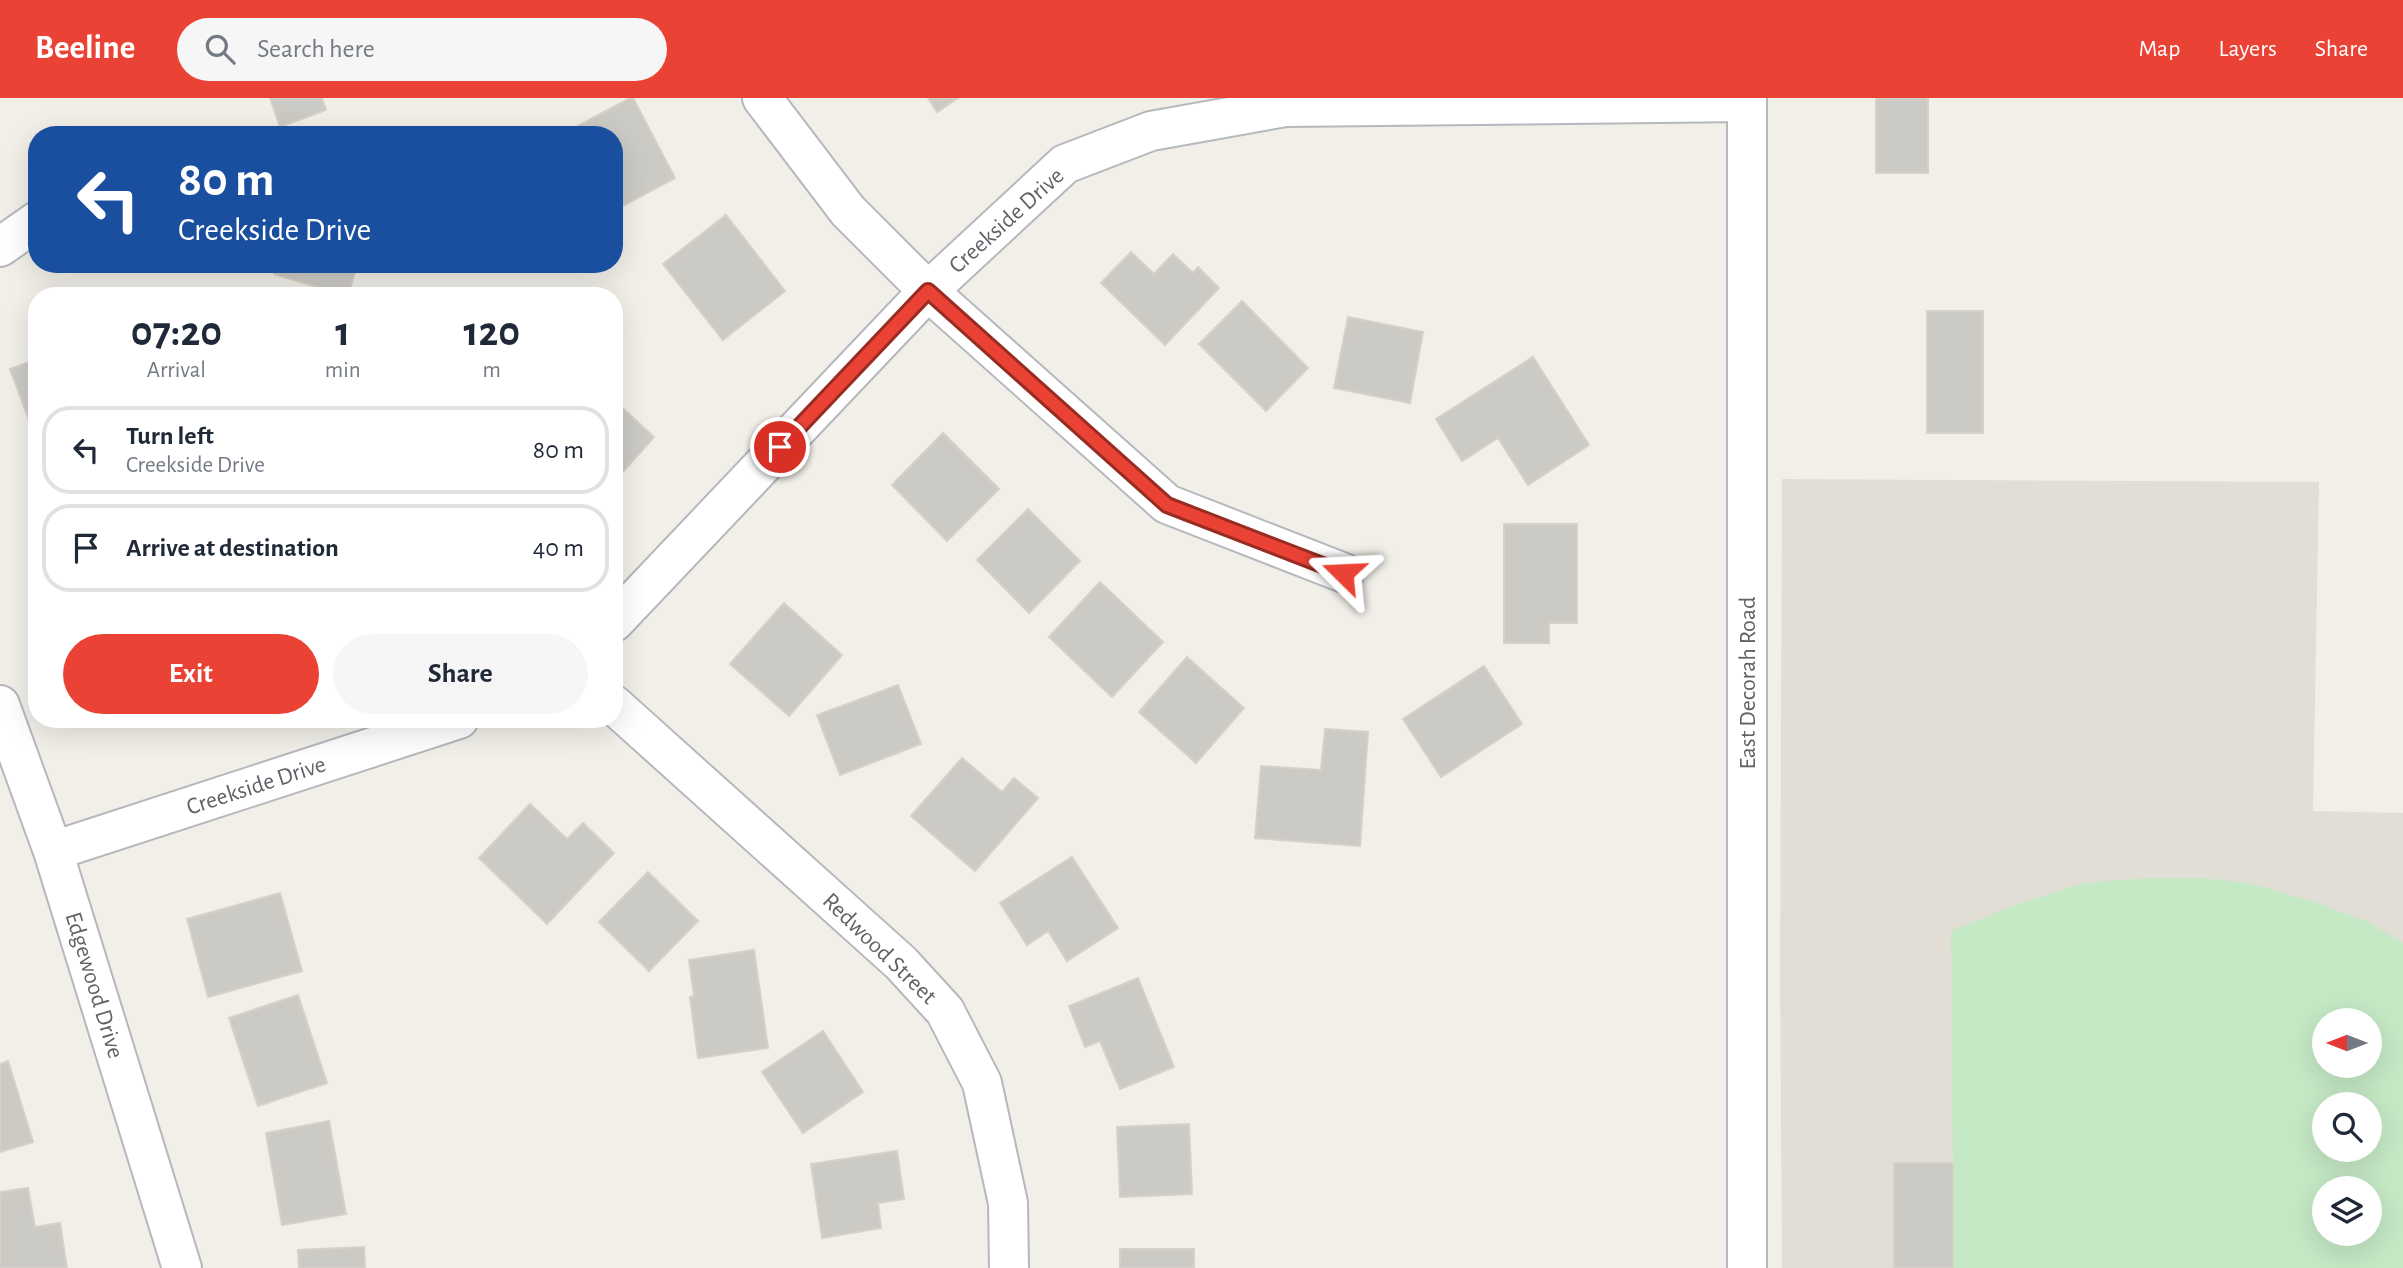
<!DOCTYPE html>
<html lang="en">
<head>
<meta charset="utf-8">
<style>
  body { margin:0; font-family:"Alegreya Sans",sans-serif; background:#f6f6f7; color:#1f2937; height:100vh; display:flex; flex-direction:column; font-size:26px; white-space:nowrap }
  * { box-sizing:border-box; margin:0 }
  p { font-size:23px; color:#747a83 }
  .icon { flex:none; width:38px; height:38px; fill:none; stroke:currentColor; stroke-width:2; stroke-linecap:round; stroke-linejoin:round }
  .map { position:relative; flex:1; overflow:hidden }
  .details { position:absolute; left:28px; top:189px; width:595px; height:441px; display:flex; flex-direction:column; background:#fff; border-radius:28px; box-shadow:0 7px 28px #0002 }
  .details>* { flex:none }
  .hud { position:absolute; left:28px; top:28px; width:595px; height:147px; border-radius:28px; box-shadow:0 7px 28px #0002; background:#1a4fa0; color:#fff; overflow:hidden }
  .needle { width:46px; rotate:270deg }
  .tools { position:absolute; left:2312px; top:910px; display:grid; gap:14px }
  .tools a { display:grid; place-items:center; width:70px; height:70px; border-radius:50%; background:#fff; box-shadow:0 7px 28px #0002; font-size:35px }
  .pin { position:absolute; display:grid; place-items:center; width:60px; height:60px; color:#fff; margin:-30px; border:4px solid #fff; border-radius:50%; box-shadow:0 2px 7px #0007 }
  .me { position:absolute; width:77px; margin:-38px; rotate:291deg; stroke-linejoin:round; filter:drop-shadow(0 0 5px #0008) }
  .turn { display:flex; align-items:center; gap:24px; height:147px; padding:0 35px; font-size:32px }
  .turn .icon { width:91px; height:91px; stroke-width:2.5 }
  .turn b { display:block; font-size:49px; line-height:60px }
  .eta { display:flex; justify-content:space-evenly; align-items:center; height:119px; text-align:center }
  .eta b { font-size:42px; font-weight:700; line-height:49px }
  .primary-button { display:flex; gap:14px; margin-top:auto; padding:14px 35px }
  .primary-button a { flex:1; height:80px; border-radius:42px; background:#ea4335; color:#fff; font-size:28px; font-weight:700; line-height:80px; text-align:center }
  .primary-button a+a { background:#f6f6f7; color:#1f2937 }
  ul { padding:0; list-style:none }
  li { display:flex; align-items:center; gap:21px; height:88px; margin:0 14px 10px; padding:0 21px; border:4px solid #e0e1e3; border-radius:28px }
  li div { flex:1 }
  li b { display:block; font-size:26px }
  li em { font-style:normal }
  header { display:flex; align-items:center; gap:42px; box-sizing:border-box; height:98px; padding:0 35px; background:#ea4335; color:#fff }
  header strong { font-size:33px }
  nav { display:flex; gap:38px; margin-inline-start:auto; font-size:24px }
  .search { width:490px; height:63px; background:#f6f6f7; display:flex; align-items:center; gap:18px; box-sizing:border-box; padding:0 24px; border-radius:38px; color:#747a83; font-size:26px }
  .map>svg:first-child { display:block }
  .education { fill:#e1ded6; fill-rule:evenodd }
  .green { fill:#c5e8c5; fill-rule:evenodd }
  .building { fill:#cccac5; stroke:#d6d1c6; stroke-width:2 }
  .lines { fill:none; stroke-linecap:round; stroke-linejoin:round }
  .minor-casing { stroke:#b5b8bc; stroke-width:42 }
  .minor { stroke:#fff; stroke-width:38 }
  .route-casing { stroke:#982c22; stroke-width:18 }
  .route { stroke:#ea4335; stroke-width:12 }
  .labels { text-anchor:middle; stroke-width:5; stroke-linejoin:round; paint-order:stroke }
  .street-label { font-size:24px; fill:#5f6368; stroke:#fff }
</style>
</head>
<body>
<header>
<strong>Beeline</strong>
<div class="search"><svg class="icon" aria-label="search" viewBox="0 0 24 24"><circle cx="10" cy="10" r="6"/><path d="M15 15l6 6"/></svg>Search here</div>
<nav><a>Map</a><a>Layers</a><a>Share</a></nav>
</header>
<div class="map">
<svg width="2403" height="1170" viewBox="0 0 2403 1170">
  <rect width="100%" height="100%" fill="#f1efe8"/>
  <path class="education" d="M1782 381 2319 384 2313 713 2403 715V1170H1782L1780 879ZM2324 922H2370V968H2324ZM2324 1006H2370V1052H2324ZM2324 1090H2370V1136H2324Z"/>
  <path class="green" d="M2149 780H2202L2248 785 2312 803 2368 824 2403 845V1170H1954L1951 833 2021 805 2084 785ZM2324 922H2370V968H2324ZM2324 1006H2370V1052H2324ZM2324 1090H2370V1136H2324Z"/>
  <path class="building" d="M270 0H322L326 12 280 29Z
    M630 0H633L675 80 619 110 614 101V37H580L576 29Z
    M928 0H958L937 14Z
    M1876 0H1928V75H1876Z
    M726 117 785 193 723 242 663 166Z
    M1131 154 1154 176 1173 156 1193 175 1198 169 1219 190 1165 247 1101 185Z
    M277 166H357L348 198 274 176Z
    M1242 203 1308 270 1266 313 1199 246Z
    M1927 213H1983V335H1927Z
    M1348 219 1423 234 1410 305 1334 290Z
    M1533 259 1589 347 1528 387 1498 340 1462 363 1436 321Z
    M37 261V343L10 271Z
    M614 302 654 339 622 375 614 369Z
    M943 335 999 391 947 443 892 387Z
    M1028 411 1080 463 1029 515 977 462Z
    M1504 426H1577V525H1549V545H1504Z
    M1100 484 1163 544 1112 599 1049 539Z
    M784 505 842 557 789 618 730 566Z
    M1187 559 1244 610 1196 665 1139 614Z
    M1484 568 1522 626 1441 679 1403 621Z
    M898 587 921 646 840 677 817 617Z
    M1325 631 1368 634 1360 748 1255 740 1261 668 1321 672Z
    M962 660 1002 694 1014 680 1038 700 975 773 911 718Z
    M530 706 567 741 583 725 614 755 547 826 479 760Z
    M1072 759 1118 830 1067 863 1048 833 1027 847 1000 805Z
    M648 774 698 823 649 873 599 824Z
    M280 795 302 873 208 899 187 821Z
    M754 852 768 950 698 960 690 899 694 898 689 862Z
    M1138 880 1174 969 1120 991 1100 943 1085 949 1069 908Z
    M298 897 327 985 258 1008 229 920Z
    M823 933 863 994 803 1035 762 974Z
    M8 963 33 1044 0 1054V966Z
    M329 1023 346 1116 282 1127 266 1035Z
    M1189 1026 1192 1096 1120 1099 1117 1029Z
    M897 1053 904 1101 878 1105 881 1130 822 1140 811 1066Z
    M1894 1065H1953V1170H1894Z
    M28 1090 35 1129 60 1125 67 1170H0V1094Z
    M364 1149 365 1170H299L298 1152Z
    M1120 1151H1194V1170H1120Z"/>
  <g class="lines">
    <g class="minor-casing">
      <path id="minor" d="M762 0 848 113 928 193 1167 406 1344 475
        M1747 0V1170
        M0 149 37 123
        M614 524 928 193 1065 66 1151 33 1285 9 1747 4
        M0 607 53 753 182 1170
        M614 607 901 865 945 913 982 985 1008 1105 1009 1170
        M53 753 459 621"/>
    </g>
    <use href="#minor" class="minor"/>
  </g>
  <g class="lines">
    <g class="route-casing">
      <path id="route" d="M780 349 928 193 1167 407 1343 475"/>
    </g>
    <use href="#route" class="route"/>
  </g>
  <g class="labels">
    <g class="street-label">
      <text transform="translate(1006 122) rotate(-42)" y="8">Creekside Drive</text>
      <text transform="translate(1747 585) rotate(-90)" y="8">East Decorah Road</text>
      <text transform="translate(256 687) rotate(-18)" y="8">Creekside Drive</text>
      <text transform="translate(880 850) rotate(44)" y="8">Redwood Street</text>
      <text transform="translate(95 887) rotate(73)" y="8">Edgewood Drive</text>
    </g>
  </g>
</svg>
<div class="tools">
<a><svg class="needle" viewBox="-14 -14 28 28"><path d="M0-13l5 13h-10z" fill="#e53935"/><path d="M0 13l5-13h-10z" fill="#747a83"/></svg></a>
<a><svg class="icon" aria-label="search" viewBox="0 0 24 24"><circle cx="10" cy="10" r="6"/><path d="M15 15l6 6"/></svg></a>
<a><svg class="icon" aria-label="layers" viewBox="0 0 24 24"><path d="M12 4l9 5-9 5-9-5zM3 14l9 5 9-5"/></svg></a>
</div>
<div class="pin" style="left:780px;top:349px;background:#d93025"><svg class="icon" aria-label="arrive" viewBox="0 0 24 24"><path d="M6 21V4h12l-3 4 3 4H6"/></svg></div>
<svg class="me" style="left:1343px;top:475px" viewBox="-20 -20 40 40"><path d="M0-17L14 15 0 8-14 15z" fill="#ea4335" stroke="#fff" stroke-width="4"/></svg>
<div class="hud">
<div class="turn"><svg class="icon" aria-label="left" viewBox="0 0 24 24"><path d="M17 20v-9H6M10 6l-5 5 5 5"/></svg><div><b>80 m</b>Creekside Drive</div></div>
</div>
<section class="details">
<div class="eta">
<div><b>07:20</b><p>Arrival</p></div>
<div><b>1</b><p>min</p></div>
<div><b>120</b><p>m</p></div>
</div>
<ul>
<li><svg class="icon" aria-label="left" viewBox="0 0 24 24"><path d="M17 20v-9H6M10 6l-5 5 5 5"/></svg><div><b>Turn left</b><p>Creekside Drive</p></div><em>80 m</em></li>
<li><svg class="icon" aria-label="arrive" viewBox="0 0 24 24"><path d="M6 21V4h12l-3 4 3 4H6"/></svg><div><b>Arrive at destination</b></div><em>40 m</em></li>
</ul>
<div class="primary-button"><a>Exit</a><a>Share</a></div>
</section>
</div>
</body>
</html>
